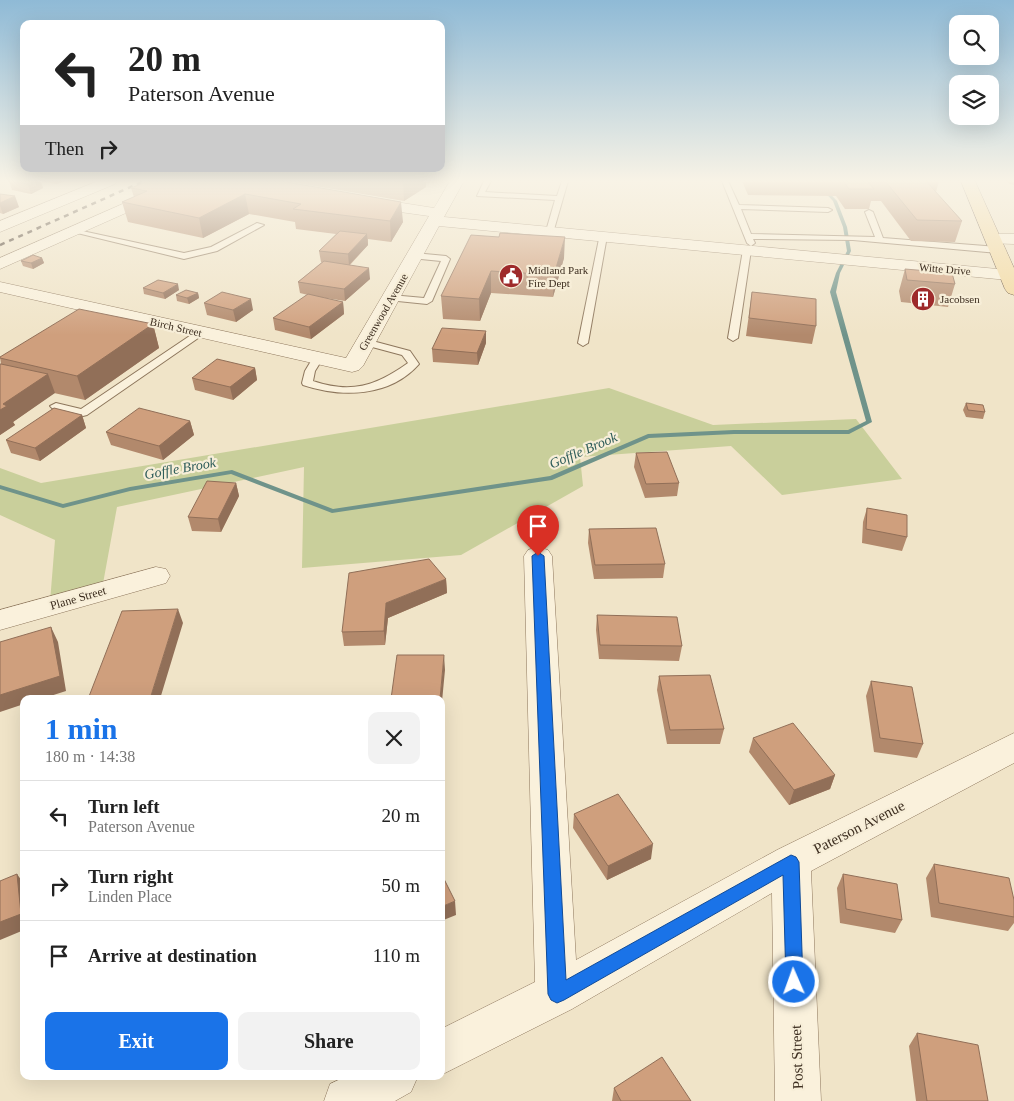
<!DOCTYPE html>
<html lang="en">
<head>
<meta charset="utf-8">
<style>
  body { margin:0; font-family:"Times New Roman",serif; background:#f2f2f2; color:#222; height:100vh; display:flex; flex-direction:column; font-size:19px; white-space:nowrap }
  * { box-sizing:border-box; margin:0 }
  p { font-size:16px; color:#767676 }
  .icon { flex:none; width:28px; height:28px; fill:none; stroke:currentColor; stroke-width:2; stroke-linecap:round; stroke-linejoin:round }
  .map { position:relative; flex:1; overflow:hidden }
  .panel { position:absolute; left:20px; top:695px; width:425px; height:385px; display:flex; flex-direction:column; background:#fff; border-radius:10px; box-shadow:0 5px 20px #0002 }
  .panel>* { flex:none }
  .top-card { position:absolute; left:20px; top:20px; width:425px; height:152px; border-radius:10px; box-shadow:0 5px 20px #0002; background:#fff; color:#222; overflow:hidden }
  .buttons { position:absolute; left:949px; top:15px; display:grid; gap:10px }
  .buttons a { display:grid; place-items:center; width:50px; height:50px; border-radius:10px; background:#fff; box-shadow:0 5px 20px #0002; font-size:25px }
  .pin { position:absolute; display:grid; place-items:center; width:42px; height:42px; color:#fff; margin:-51px -21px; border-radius:50% 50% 50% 0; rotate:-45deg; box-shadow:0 0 5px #0007 }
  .pin .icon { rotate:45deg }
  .me { position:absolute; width:55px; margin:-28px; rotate:358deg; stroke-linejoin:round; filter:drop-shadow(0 0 4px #0008) }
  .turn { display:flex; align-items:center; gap:18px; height:105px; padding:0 25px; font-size:22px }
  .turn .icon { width:65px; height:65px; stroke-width:2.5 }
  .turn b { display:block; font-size:35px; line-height:42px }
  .then { display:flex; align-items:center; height:48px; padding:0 25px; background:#0003; gap:10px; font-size:19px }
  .round { display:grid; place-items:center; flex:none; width:52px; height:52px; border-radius:10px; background:#f2f2f2 }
  .head { display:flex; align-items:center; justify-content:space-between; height:85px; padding:0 25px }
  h1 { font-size:30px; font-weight:800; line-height:38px; color:#1a73e8 }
  .primary-button { display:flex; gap:10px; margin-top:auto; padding:10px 25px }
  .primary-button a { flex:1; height:58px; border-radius:10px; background:#1a73e8; color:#fff; font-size:20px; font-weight:800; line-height:58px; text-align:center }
  .primary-button a+a { background:#f2f2f2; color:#222 }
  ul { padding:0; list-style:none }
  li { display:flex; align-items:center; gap:15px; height:70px; padding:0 25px; border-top:1px solid #e0e0e0 }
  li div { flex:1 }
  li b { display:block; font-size:19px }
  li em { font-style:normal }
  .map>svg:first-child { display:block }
  .green { fill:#c9cf9b }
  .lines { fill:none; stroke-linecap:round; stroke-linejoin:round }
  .stream { fill:#6f938a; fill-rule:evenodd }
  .service-casing { stroke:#8d765c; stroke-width:2 }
  .minor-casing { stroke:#8d765c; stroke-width:1 }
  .primary-casing { stroke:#5b4430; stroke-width:1 }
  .service { fill:#faf1dc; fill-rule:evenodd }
  .minor { fill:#faf1dc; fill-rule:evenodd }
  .primary { fill:#f3d9a0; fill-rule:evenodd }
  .rail { stroke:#3d2e20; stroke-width:2.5; stroke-dasharray:5 5; stroke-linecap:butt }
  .wall { fill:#b2896c }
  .shaded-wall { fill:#916f58 }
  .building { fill:#cf9f7d; stroke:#916f58 }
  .route { fill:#1a73e8; stroke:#114b97 }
  .labels { text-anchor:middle; stroke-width:4.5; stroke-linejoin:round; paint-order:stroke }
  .far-street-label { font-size:11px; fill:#3d2e20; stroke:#f7eed8 }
  .far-poi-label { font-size:11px; fill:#3d2e20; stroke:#f7eed8; text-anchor:start }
  .street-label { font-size:12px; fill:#3d2e20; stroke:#f7eed8 }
  .water-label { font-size:14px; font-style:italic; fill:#2f5d5a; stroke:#f7eed8 }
  .near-street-label { font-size:15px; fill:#3d2e20; stroke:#f7eed8 }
</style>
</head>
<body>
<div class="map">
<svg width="1014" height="1101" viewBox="0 0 1014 1101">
  <rect width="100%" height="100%" fill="#f0e4c8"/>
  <path class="green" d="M609 388 713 425 856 419 902 479 782 495 731 446 580 457 583 486 461 555 302 568 304 467 117 507 102 589 50 602 55 540 0 515V468L41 483Z"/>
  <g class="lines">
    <path class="stream" d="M814 181H818L837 201 847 227 851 251 840 273 836 292 872 422 849 434H734L649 438 552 480 332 513 231 474 130 491 63 508 0 489V485L63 504 130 487 232 470 333 509 550 476 648 434 734 430H848L866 421 830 292 836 273 847 251 843 227 833 201Z"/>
    <g class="service-casing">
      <path id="service" d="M484 181H491L485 192 557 196 562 181H568L553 233 546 231 555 200 477 196Z
        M722 181H728L739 205 828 208 832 210 828 212 741 209 751 234 875 237 865 212 869 210 873 212 883 238 998 247 1002 250 998 253 853 240 753 239 755 243 751 246 747 243Z
        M257 223 264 225 217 251 184 259 69 231 73 229 184 253 211 247Z
        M600 234 607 236 588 343 583 346 578 343Z
        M747 247 751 250 738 338 733 341 728 338 743 250Z
        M414 253 446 256 450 259 432 301 427 304 388 300V296L391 295 424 298 441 261 411 258V254Z
        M200 329 204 330V334L87 415 83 416 52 408 50 406 56 403 81 409Z
        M365 339 410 351 419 364C390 397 342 398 303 385L302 383 305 371 314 356 318 355 323 358 315 371 313 381C351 394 376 386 408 363L402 355 361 344V340Z"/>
    </g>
    <g class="minor-casing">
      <path id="minor" d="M98 181H117L115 184 0 232V221Z
        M175 181H193L191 184 0 269V258Z
        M450 181H464L444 217 1008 270 1014 271V279L1008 280 439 226 363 366 359 370 352 372 0 292V282L346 358 429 216 364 207 356 202 364 197 434 208Z
        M993 234H1014V244L987 243 985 239 987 235Z
        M538 547 548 550 552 556 576 960 777 850 1014 733V763L811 871 821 1101H775L772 893 572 1009 441 1075V1029L535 982 524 556 528 550Z
        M156 567 166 569 170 576 166 583 0 630V610Z
        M347 1076H418L411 1092 395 1101H324L330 1084Z"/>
    </g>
    <g class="primary-casing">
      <path id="primary" d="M961 181H975L1014 268V295L1008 293 1005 289Z"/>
    </g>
    <use href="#service" class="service"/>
    <use href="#minor" class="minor"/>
    <use href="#primary" class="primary"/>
    <path class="rail" d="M0 245 144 181"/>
  </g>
  <path class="wall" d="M9 181H66L56 184 41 181 43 188 31 194 12 190Z
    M281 181 403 222 391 242 368 239V245L350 265 370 279 345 301 319 297 343 302 344 314 311 339 275 330 273 318 308 295 300 293 298 282 322 262H321L319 251 336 234 296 229 295 222 249 214 203 238 128 222 122 202 134 197 131 188Z
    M285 181H426V187L404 201Z
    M742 181H939L936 192 962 221 955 242 911 241 881 201H871L869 209H845L836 196 748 195Z
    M1006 181H1014V185L1010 184Z
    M0 194 19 207 3 214 0 213Z
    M499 237 564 258 553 297 491 293 480 321 443 319 441 296Z
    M42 258 44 263 33 269 23 266 21 261Z
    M905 269 955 284 948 307 901 302 899 291Z
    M143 288 179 290 165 299 144 294Z
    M752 292 816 326 812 344 746 336Z
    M198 293 199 298 189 304 177 301 176 295Z
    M204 303 253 310 236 322 207 315Z
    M153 324 159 348 85 400 54 393 13 422 15 425 0 435 1 364 0 357Z
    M486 343 478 365 433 362 432 349Z
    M255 368 257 380 233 400 195 390 192 378Z
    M966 403 985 412 983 419 966 417 963 410Z
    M82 415 86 428 40 461 11 453 6 440Z
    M190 421 194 435 163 460 111 445 106 432Z
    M636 453 679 483 677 496 645 498 634 467Z
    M236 483 239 496 221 532 192 531 188 517Z
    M867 508 907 537 902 551 862 543 863 522Z
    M589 529 665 564 663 578 594 579 588 543Z
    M446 579 447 593 388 618 385 645 344 646 342 632Z
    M597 615 682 646 679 661 599 659 596 630Z
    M659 676 724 729 720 744H667L657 690Z
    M871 681 923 744 917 758 874 752 866 696Z
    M753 738 835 775 830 789 789 805 749 752Z
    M574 814 651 859 607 880 573 828Z
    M934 864 1014 900V923L1008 931 931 917 926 878Z
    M843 874 902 920 895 933 840 923 837 888Z
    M917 1033 988 1101H916L909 1046Z
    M614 1088 691 1101H612Z"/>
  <path class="shaded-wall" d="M35 181H40L43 188 31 194 28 184Z
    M55 181H66L56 184Z
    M405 181H426V187L404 201 403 182Z
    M245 194 249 214 203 238 199 218Z
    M15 196 19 207 3 214 0 206V203Z
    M401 202 403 222 391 242 390 221Z
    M367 234 368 245 349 265 348 254Z
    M565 237 564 258 553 297 554 275Z
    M42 258 44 263 33 269 31 263Z
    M369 268 370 279 345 301 344 289Z
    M491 271V293L480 321 479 299Z
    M178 284 179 290 165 299 163 293Z
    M198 293 199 298 189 304 187 298Z
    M251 299 253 310 236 322 233 310Z
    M343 302 344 314 311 339 309 327Z
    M153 324 159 348 85 400 77 376Z
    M486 331V343L478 365 477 353Z
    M255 368 257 380 233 400 230 387Z
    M48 374 55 393 13 422 15 425 0 435V410L3 404Z
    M82 415 86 428 40 461 35 448Z
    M190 421 194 435 163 460 159 446Z
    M236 483 239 496 221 532 218 519Z
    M446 579 447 593 388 618 385 645 384 631 386 603Z
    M178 609 183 623 160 699H150Z
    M51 627 58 642 66 691 41 699H24V704L0 712V695Z
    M444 655 445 670 441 712V699H440Z
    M835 775 830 789 789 805 794 790Z
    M653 844 651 859 607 880 608 866Z
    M17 874 24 884V930L0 940V922Z
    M455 901 456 915 441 921V907Z"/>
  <path class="building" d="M10 181H35L28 184Z
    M148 181H281L401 202 390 221 293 209 301 204 245 194 199 218 122 202 147 191 131 188Z
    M394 181H405L403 182Z
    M843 181H926L962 221 917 220 886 182H868L874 189H849Z
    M0 194 15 196 0 203Z
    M340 231 367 234 348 254 319 251Z
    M500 233 565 237 554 275 491 271 479 299 441 296 471 235 499 237Z
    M33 255 42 258 31 263 21 261Z
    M324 261 369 268 344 289 298 282Z
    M905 269 952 273 955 284 907 280Z
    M158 280 178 284 163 293 143 288Z
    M186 290 198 293 187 298 176 295Z
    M222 292 251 299 233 310 204 303Z
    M752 292 816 299V326L749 318Z
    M308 294 343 302 309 327 273 318Z
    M79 309 153 324 77 376 0 358V357Z
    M442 328 486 331 477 353 432 349Z
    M217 359 255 368 230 387 192 378Z
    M0 364H1L48 374 3 404 7 406 0 410Z
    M966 403 983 405 985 412 968 410Z
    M54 408 82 415 35 448 6 440Z
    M139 408 190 421 159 446 106 432Z
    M667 452 679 483 646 484 636 453Z
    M207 481 236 483 218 519 188 517Z
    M867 508 907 515V537L866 529Z
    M656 528 665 564 595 565 589 529Z
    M429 559 446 579 386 603 384 631 342 632 349 573Z
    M178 609 150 699H88L122 611Z
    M597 615 677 617 682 646 600 645Z
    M51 627 60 676 0 695V642Z
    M397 655H444L440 699H391Z
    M710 675 724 729 670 730 659 676Z
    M871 681 912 687 923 744 880 738Z
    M793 723 835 775 794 790 753 738Z
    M618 794 653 844 608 866 574 814Z
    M934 864 1009 878 1014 900V917L939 903Z
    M441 873 455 901 441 907Z
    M17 874 21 914 0 922V881Z
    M843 874 897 884 902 920 846 909Z
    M917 1033 978 1045 988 1101H927Z
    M662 1057 691 1101H621L614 1088Z"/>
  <linearGradient id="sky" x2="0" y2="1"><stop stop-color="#8fbad6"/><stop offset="0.54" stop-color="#f8f3e6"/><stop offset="1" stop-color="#f8f3e6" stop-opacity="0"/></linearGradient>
  <rect width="1014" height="335" fill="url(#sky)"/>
  <path class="route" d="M538 552 544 556 566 980 791 855 796 857 799 862 803 982 801 988 794 990 788 988 786 982 783 875 564 1000 557 1003 551 1000 548 994 532 556Z"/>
  <defs>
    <g id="civic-disc" transform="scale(1.25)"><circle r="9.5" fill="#9e2a2b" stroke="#f7eed8"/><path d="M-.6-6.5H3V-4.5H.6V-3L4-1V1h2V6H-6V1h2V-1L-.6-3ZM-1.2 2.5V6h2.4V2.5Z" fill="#fff"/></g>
    <g id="building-disc" transform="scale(1.25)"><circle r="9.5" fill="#9e2a2b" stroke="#f7eed8"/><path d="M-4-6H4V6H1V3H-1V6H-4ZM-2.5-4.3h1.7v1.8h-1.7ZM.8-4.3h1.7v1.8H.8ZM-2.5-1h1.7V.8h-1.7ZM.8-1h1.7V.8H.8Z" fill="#fff"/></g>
  </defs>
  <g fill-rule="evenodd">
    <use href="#civic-disc" x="511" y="276"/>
    <use href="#building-disc" x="923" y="299"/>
  </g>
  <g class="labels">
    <g class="far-street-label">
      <text transform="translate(945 269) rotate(5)" y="4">Witte Drive</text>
      <text transform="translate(383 312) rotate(-60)" y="4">Greenwood Avenue</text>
      <text transform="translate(176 327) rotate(13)" y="4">Birch Street</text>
    </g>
    <g class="far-poi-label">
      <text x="528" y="274">Midland Park<tspan x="528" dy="13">Fire Dept</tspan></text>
      <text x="940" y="303">Jacobsen</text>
    </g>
    <g class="street-label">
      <text transform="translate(78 598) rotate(-16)" y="4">Plane Street</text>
    </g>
    <g class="water-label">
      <text transform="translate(583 450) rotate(-23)" y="5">Goffle Brook</text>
      <text transform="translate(180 468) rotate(-10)" y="5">Goffle Brook</text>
    </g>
    <g class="near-street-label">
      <text transform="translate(859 827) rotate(-27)" y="5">Paterson Avenue</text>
      <text transform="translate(797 1057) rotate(-92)" y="5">Post Street</text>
    </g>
  </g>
</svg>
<div class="buttons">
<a><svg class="icon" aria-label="search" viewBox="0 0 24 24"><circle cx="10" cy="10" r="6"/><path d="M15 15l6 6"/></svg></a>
<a><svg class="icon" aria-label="layers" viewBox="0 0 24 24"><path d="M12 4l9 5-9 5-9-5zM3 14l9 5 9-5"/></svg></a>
</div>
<div class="pin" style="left:538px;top:556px;background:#d93025"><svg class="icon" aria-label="arrive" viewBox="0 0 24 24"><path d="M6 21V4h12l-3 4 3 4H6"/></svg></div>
<svg class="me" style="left:794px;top:982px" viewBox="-20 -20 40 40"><circle r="17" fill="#1a73e8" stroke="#fff" stroke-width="3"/><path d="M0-11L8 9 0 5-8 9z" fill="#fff"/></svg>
<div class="top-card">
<div class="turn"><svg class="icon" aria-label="left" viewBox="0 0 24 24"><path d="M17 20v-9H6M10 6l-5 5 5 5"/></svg><div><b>20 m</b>Paterson Avenue</div></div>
<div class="then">Then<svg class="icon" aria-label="right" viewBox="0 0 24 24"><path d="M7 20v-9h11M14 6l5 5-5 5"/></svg></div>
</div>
<section class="panel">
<div class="head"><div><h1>1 min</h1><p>180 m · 14:38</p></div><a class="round"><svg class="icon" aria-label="close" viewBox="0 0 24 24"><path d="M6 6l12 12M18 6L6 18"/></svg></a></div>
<ul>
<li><svg class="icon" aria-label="left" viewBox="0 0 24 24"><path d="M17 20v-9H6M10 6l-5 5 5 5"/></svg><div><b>Turn left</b><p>Paterson Avenue</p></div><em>20 m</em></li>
<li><svg class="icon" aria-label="right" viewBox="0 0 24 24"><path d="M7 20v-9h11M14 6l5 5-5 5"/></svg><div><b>Turn right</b><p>Linden Place</p></div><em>50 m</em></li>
<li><svg class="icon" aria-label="arrive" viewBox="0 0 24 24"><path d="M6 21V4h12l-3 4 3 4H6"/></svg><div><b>Arrive at destination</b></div><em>110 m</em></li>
</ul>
<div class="primary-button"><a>Exit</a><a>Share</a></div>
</section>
</div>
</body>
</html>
